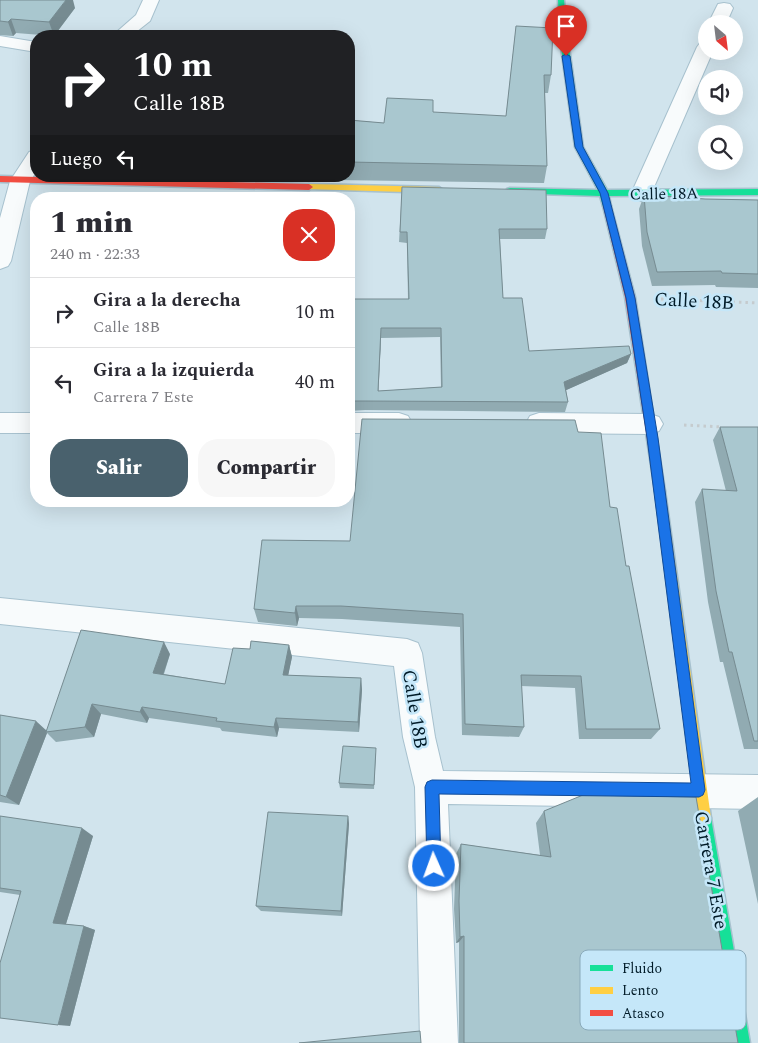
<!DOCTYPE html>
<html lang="es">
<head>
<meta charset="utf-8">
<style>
  body { margin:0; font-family:Spectral,serif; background:#f7f7f7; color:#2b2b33; height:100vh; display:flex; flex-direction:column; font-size:19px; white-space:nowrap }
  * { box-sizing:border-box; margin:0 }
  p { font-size:16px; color:#7c7c81 }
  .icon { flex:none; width:28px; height:28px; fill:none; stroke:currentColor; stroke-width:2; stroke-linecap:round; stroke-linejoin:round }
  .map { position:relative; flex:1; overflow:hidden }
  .sheet { position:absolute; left:30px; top:192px; width:325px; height:315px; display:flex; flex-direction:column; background:#fff; border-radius:20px; box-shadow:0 5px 20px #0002 }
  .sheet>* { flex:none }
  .hud { position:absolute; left:30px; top:30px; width:325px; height:152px; border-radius:20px; box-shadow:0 5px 20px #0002; background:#202124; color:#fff; overflow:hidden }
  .needle { width:32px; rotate:152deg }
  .fabs { position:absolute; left:698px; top:15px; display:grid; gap:10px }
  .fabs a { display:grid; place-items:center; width:45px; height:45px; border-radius:50%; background:#fff; box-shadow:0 5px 20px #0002; font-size:25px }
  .pin { position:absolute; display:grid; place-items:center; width:42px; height:42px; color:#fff; margin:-51px -21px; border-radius:50% 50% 50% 0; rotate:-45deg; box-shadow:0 0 5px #0007 }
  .pin .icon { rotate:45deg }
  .me { position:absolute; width:55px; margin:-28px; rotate:358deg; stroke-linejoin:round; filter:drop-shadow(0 0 4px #0008) }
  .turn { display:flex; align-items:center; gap:18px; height:105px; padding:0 20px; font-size:22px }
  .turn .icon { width:65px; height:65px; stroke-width:2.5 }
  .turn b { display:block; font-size:35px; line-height:42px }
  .then { display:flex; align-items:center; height:48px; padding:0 20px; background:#0003; gap:10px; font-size:19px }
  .round { display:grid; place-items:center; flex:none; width:52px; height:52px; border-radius:20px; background:#f7f7f7 }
  .summary { display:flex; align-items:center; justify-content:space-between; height:85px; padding:0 20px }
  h1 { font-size:30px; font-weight:800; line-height:38px }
  .button { display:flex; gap:10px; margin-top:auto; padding:10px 20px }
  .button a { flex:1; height:58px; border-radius:20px; background:#49616d; color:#fff; font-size:20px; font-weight:800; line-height:58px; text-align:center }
  .button a+a { background:#f7f7f7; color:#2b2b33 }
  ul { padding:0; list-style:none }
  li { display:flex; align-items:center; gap:15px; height:70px; padding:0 20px; border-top:1px solid #e1e1e2 }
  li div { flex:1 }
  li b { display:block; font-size:19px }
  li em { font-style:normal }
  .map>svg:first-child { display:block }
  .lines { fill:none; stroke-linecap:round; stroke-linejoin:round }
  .street-casing { stroke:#a7c1ce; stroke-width:2 }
  .fast-casing { stroke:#a7c1ce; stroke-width:3 }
  .slow-casing { stroke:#a7c1ce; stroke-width:3 }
  .jam-casing { stroke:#a7c1ce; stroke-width:3 }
  .path { stroke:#c5cbce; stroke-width:3; stroke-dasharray:2.5 4; stroke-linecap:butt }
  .street { fill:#f8fbfc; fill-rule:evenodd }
  .fast { fill:#16e098; fill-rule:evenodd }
  .slow { fill:#ffcf43; fill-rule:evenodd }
  .jam { fill:#f24e42; fill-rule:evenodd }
  .wall { fill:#91abb2; fill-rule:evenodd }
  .shaded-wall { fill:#768b91 }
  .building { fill:#a9c7cf; stroke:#768b91; fill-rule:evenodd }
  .route { fill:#1a73e8; stroke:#114b97 }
  .labels { text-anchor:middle; stroke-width:5; stroke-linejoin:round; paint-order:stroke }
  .far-street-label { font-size:16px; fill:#001b28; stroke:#c5e7f9 }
  .street-label { font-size:19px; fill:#001b28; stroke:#c5e7f9 }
  .key { fill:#c5e7f9; stroke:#8aaaba; stroke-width:1 }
  .key-label { font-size:14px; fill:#001b28 }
</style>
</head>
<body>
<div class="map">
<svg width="758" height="1043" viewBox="0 0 758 1043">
  <rect width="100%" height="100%" fill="#d1e4ed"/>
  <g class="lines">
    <g class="street-casing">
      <path id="street" d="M143 0H159L150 21 131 36H112L136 15Z
        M724 3 730 4 733 8 726 24H708L718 4Z
        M0 36 36 42V52L0 46Z
        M706 42V51H713L651 194 648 199 641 201 634 199 631 194 697 47 700 43Z
        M36 150V172L30 181 11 261 8 266 0 269V218L10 181 29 152Z
        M0 413H36V433H0Z
        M349 413H399L408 416 412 423 408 430 399 433H349Z
        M539 413 650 414 659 417 663 424 659 431 650 434 539 433 530 430 526 423 530 416Z
        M0 598 407 639 418 643 422 653 435 737 443 771 758 775V809L448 804 458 1043H420L415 787 403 737 394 666 0 624Z"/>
    </g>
    <g class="fast-casing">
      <path id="fast" d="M558 0H564L568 40 583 147 607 190 758 189V195L609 196 611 206 607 209 603 206 600 196 507 193V189L510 188 598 190 575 147 560 40Z
        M704 811 709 813 711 818 750 1043H734L697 818 699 813Z"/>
    </g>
    <g class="slow-casing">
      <path id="slow" d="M309 184 439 187 443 190 439 193 306 189V185Z
        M660 486 664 488 665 491 711 818 709 823 704 825 699 823 697 818 655 491 656 488Z"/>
    </g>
    <g class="jam-casing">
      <path id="jam" d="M0 176 309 184 313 187 309 190 0 182Z
        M607 203 611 206 635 297 665 491 664 494H656L655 491 625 297 603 206Z"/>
    </g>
    <path class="path" d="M661 299 758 303
      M684 425 722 427"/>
    <use href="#street" class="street"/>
    <use href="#fast" class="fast"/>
    <use href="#slow" class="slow"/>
    <use href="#jam" class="jam"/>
  </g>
  <path class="wall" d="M0 0 75 8 54 36 16 33 13 36 0 35Z
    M516 26 551 75 548 93H545L547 166 544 183 336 180V176H349V120L384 123 506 116Z
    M402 187 547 229 545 239H500L503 298 529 351 631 354 627 363 566 390 568 402 565 412 365 410 349 411V299H408L407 243 399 242ZM440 337 441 387 378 391 381 338Z
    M644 195 705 199 758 200V288L716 287 715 285 652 286 642 246 639 209Z
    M720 427H758V749H744L723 662H720L708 602 695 502 702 489 726 491 713 440Z
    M578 432 610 507 626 566 660 729 651 739H579L575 688 521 686 524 727 519 737 462 735 460 627 342 619 299 618 297 626 258 622 254 609 350 541Z
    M289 645 292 657 288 675 361 678 362 690 359 732 279 728 277 737 222 731 220 728 149 718 147 723 101 714 94 737 56 742 47 733 19 805 0 802V715L46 730 170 654 164 674 225 684 250 649Z
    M376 753 374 789 340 788 339 783Z
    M758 797V904L738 811Z
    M544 811 738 1043H459V942L456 943 454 909 456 854 461 844 540 855 536 823Z
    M0 816 93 836 66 924 84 926 95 930 70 1026 20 895 0 892Z
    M348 816 349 824 342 916 261 911 256 906Z"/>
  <path class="shaded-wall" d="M66 0H73L75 8 54 36 49 22Z
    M11 19 16 33 13 36 8 22Z
    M381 328V338L378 401V391Z
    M631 354 627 363 562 392 564 382Z
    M296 606 299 618 297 626 295 613Z
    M164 642 170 654 160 684 153 673Z
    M289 645 292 657 286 686 283 675Z
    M361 678 362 690 359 732 358 722Z
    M92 704 101 714 94 737 85 727Z
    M142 707 149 718 147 723 140 712Z
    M276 718 279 728 277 737 274 727Z
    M36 721 48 732H46L47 733 19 805 6 797Z
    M348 816 349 824 342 916 341 911Z
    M82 828 93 836 65 927 53 923Z
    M84 926 95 930 70 1026 58 1025Z
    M464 936 459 942 456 943 460 937Z"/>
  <path class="building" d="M0 0H66L49 22 11 19 8 22 0 21Z
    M516 26 553 28 551 75H544L547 166 349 162V120L384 123 387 98 433 100V112L506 116Z
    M402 187 546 190 547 229H499L503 298H522L529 351 629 346 631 354 564 382 568 402 365 401H349V299H409L407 232H400ZM381 328H441L442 387 378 391Z
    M644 195 705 199 758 200V274L722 273 721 271 657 272 647 232Z
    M362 419 575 420 578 432 601 433 610 507 617 508 626 566H629L660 729H586L581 676 521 675 524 727 465 724 463 614 341 606H296L295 613 254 609 262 540 350 541Z
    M720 427H758V741H754L732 652H729L716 591 702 489 737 491Z
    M81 630 164 642 153 673 225 684 233 648 250 649 251 641 289 645 283 675 361 678 358 722 276 718 274 727 216 721 217 718 142 707 140 712 92 704 85 727 46 732Z
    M0 715 36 721 6 797 0 795Z
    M343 746 376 748 374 785 339 783Z
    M583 795 696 797 738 1043H464V936L460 937 459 901 461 844 551 857 544 811Z
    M268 812 348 816 341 911 256 906Z
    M0 816 82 828 53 923 84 926 58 1025 0 1018V963L21 891 0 888Z
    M420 1031 421 1043H299Z"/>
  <path class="route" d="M566 54 570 56 583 147 608 193 635 298 658 438 705 790 703 795 699 797 439 794 441 866 439 871 434 873 429 871 427 866 425 787 427 782 432 780 691 783 647 438 626 298 600 193 575 147 562 56Z"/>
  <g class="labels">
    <g class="far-street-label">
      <text transform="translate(664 193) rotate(-1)" y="6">Calle 18A</text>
    </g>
    <g class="street-label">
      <text transform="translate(694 300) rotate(3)" y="7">Calle 18B</text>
      <text transform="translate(416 709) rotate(81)" y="7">Calle 18B</text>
      <text transform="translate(712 870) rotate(80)" y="7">Carrera 7 Este</text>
    </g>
  </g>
  <rect x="580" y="950" width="166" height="80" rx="8" class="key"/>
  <rect x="590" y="965" width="23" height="6" fill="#16e098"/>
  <rect x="590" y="987" width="23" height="7" fill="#ffcf43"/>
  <rect x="590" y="1010" width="23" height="6" fill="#f24e42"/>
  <g class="key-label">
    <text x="622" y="973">Fluido</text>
    <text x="622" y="995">Lento</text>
    <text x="622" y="1018">Atasco</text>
  </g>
</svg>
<div class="fabs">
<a><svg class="needle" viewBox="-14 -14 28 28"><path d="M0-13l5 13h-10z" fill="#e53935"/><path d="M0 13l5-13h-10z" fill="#7c7c81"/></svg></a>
<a><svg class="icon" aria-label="sound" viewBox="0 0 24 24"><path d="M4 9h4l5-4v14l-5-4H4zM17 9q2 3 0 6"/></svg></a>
<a><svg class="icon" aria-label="search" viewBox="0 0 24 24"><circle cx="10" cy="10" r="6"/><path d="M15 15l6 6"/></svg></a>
</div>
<div class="pin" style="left:566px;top:56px;background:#d93025"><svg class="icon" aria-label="arrive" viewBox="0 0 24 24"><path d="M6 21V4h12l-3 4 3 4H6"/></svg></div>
<svg class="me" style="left:434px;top:866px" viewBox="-20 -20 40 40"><circle r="17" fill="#1a73e8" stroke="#fff" stroke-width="3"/><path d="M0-11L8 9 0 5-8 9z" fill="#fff"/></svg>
<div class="hud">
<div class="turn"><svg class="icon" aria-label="right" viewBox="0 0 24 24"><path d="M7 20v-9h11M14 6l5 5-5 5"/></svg><div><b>10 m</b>Calle 18B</div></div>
<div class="then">Luego<svg class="icon" aria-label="left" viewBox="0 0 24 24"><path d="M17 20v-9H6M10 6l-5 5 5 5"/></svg></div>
</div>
<section class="sheet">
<div class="summary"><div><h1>1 min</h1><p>240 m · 22:33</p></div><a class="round" style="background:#d93025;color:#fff"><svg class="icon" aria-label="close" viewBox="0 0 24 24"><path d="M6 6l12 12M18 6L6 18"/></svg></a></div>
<ul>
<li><svg class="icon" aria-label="right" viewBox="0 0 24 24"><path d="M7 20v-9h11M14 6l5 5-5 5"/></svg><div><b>Gira a la derecha</b><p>Calle 18B</p></div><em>10 m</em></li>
<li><svg class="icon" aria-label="left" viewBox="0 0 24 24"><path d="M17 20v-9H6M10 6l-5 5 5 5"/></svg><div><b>Gira a la izquierda</b><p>Carrera 7 Este</p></div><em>40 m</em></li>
</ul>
<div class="button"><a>Salir</a><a>Compartir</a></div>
</section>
</div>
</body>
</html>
